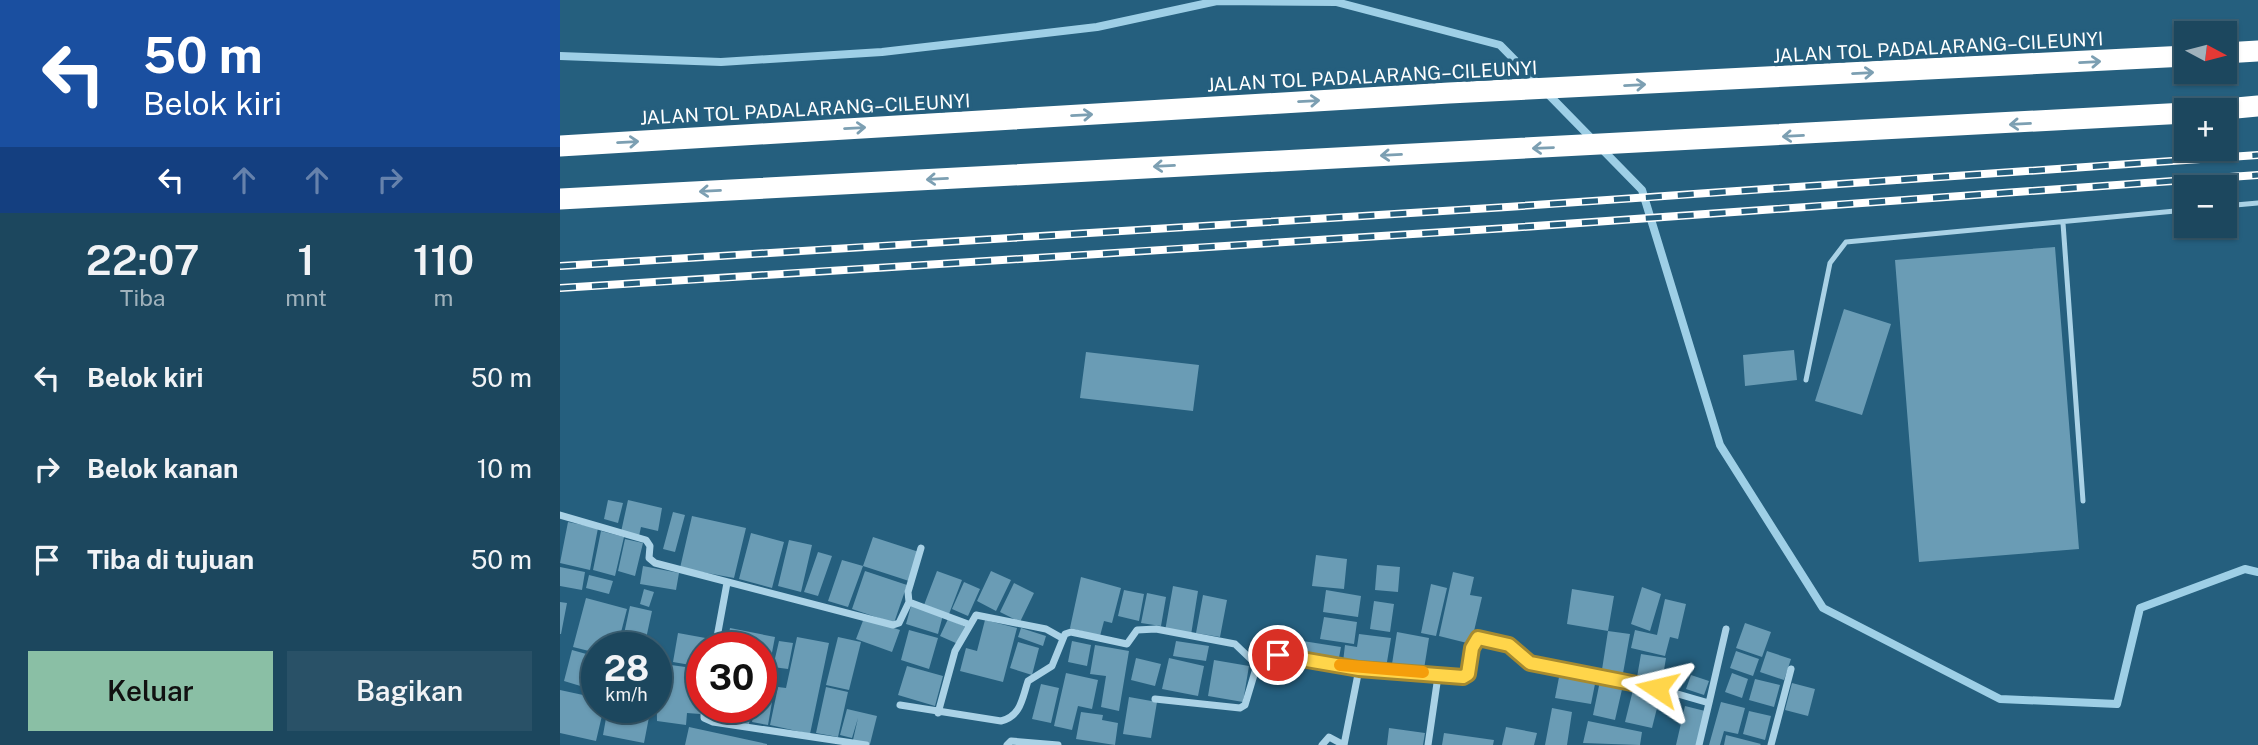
<!DOCTYPE html>
<html lang="id">
<head>
<meta charset="utf-8">
<style>
  body { margin:0; font-family:"Public Sans",sans-serif; background:#295167; color:#f1f3f6; height:100vh; display:flex; flex-direction:column; font-size:26px; white-space:nowrap }
  * { box-sizing:border-box; margin:0 }
  p { font-size:23px; color:#a0b2bc }
  .icon { flex:none; width:38px; height:38px; fill:none; stroke:currentColor; stroke-width:2; stroke-linecap:round; stroke-linejoin:round }
  .map { position:relative; flex:1; overflow:hidden }
  .sheet { display:flex; flex-direction:column; background:#1c475e; width:560px }
  .sheet>* { flex:none }
  .hud { background:#1a4fa0; color:#fff; overflow:hidden }
  .needle { width:46px; rotate:97deg }
  .controls { position:absolute; left:1614px; top:21px; display:grid; gap:14px }
  .controls a { display:grid; place-items:center; width:63px; height:63px; border-radius:0px; background:#1c475e; box-shadow:0 2px 5px #0004,0 0 0 2px #3a5f73; font-size:35px }
  .speed { position:absolute; left:21px; top:632px; display:flex; gap:14px; font-size:35px; font-weight:700; text-align:center }
  .speed>* { display:grid; place-content:center; width:91px; height:91px; border-radius:50%; background:#1c475e; box-shadow:0 2px 5px #0004,0 0 0 2px #3a5f73; line-height:1 }
  .speed small { font-size:18px; font-weight:400 }
  .speed .limit { border:10px solid #d22; background:#fff; color:#111 }
  .pin { position:absolute; display:grid; place-items:center; width:60px; height:60px; color:#fff; margin:-30px; border:4px solid #fff; border-radius:50%; box-shadow:0 2px 7px #0007 }
  .me { position:absolute; width:77px; margin:-38px; rotate:280deg; stroke-linejoin:round; filter:drop-shadow(0 0 5px #0008) }
  .turn { display:flex; align-items:center; gap:24px; height:147px; padding:0 28px; font-size:32px }
  .turn .icon { width:91px; height:91px; stroke-width:2.5 }
  .turn b { display:block; font-size:49px; line-height:60px }
  .lanes { display:flex; align-items:center; height:66px; padding:0 28px; background:#0003; justify-content:center; gap:35px; direction:ltr }
  .lanes .off { opacity:.35 }
  .eta { display:flex; justify-content:space-evenly; align-items:center; height:119px; text-align:center }
  .eta b { font-size:42px; font-weight:600; line-height:49px }
  .cta { display:flex; gap:14px; margin-top:auto; padding:14px 28px }
  .cta a { flex:1; height:80px; border-radius:0px; background:#8abfa5; color:#111; font-size:28px; font-weight:600; line-height:80px; text-align:center }
  .cta a+a { background:#295167; color:#f1f3f6 }
  ul { padding:0; list-style:none }
  li { display:flex; align-items:center; gap:21px; height:91px; padding:0 28px }
  li div { flex:1 }
  li b { display:block; font-size:26px }
  li em { font-style:normal }
  main { display:flex; flex:1; min-height:0 }
  .map>svg:first-child { display:block }
  .lines { fill:none; stroke-linecap:round; stroke-linejoin:round }
  .stream { stroke:#9ecfe6; stroke-width:8 }
  .building { fill:#6a9cb5 }
  .service { stroke:#aad2e6; stroke-width:5 }
  .minor { stroke:#aad2e6; stroke-width:7 }
  .motorway { stroke:#fff; stroke-width:21 }
  .rail-casing { stroke:#fff; stroke-width:8 }
  .rail { stroke:#255f7e; stroke-width:5; stroke-dasharray:16; stroke-linecap:butt }
  .oneway { stroke:#7c9fb2 }
  .route-casing { stroke:#a68a30; stroke-width:18 }
  .route { stroke:#ffd54a; stroke-width:12 }
  .slow { stroke:#f59e0b; stroke-width:12 }
  .labels { text-anchor:middle; stroke-width:7; stroke-linejoin:round; paint-order:stroke }
  .street-label { font-size:19px; fill:#fff; stroke:#255f7e }
</style>
</head>
<body>
<main>
<section class="sheet">
<div class="hud">
<div class="turn"><svg class="icon" aria-label="left" viewBox="0 0 24 24"><path d="M17 20v-9H6M10 6l-5 5 5 5"/></svg><div><b>50 m</b>Belok kiri</div></div>
<div class="lanes"><svg class="icon" aria-label="left" viewBox="0 0 24 24"><path d="M17 20v-9H6M10 6l-5 5 5 5"/></svg><svg class="icon off" aria-label="ahead" viewBox="0 0 24 24"><path d="M12 20V5M6 11l6-6 6 6"/></svg><svg class="icon off" aria-label="ahead" viewBox="0 0 24 24"><path d="M12 20V5M6 11l6-6 6 6"/></svg><svg class="icon off" aria-label="right" viewBox="0 0 24 24"><path d="M7 20v-9h11M14 6l5 5-5 5"/></svg></div>
</div>
<div class="eta">
<div><b>22:07</b><p>Tiba</p></div>
<div><b>1</b><p>mnt</p></div>
<div><b>110</b><p>m</p></div>
</div>
<ul>
<li><svg class="icon" aria-label="left" viewBox="0 0 24 24"><path d="M17 20v-9H6M10 6l-5 5 5 5"/></svg><div><b>Belok kiri</b></div><em>50 m</em></li>
<li><svg class="icon" aria-label="right" viewBox="0 0 24 24"><path d="M7 20v-9h11M14 6l5 5-5 5"/></svg><div><b>Belok kanan</b></div><em>10 m</em></li>
<li><svg class="icon" aria-label="arrive" viewBox="0 0 24 24"><path d="M6 21V4h12l-3 4 3 4H6"/></svg><div><b>Tiba di tujuan</b></div><em>50 m</em></li>
</ul>
<div class="cta"><a>Keluar</a><a>Bagikan</a></div>
</section>
<div class="map">
<svg width="1698" height="745" viewBox="0 0 1698 745">
  <rect width="100%" height="100%" fill="#255f7e"/>
  <g class="lines">
    <path class="stream" d="M0 56 161 62 322 52 537 27 657 1 776 2 940 45 1082 190 1160 445 1263 608 1440 699 1557 704 1580 608 1685 569 1698 572"/>
  </g>
  <path class="building" d="M1495 247 1519 549 1359 562 1335 260Z
    M1284 309 1331 324 1302 415 1255 401Z
    M1234 350 1237 380 1185 386 1183 355Z
    M526 352 639 365 633 411 520 398Z
    M48 500 63 503 58 523 44 519Z
    M68 500 102 508 98 531 81 527 79 536 61 532Z
    M113 512 125 515 115 552 103 549Z
    M132 516 186 528 174 578 120 568Z
    M8 522 38 528 30 570 0 563Z
    M41 531 64 537 55 576 33 570Z
    M191 533 224 542 212 588 179 579Z
    M313 537 359 552 349 581 303 566Z
    M65 539 83 543 75 576 58 571Z
    M229 540 252 545 241 592 218 586Z
    M258 552 272 556 258 596 244 592Z
    M756 555 787 559 784 589 752 586Z
    M282 560 303 566 288 607 268 601Z
    M817 565 840 567 838 592 815 590Z
    M83 566 119 573 116 590 80 584Z
    M0 567 25 572 22 590 0 586Z
    M305 571 347 585 334 623 292 609Z
    M377 571 402 580 389 614 364 605Z
    M431 571 451 580 436 611 417 601Z
    M893 572 914 577 910 595 922 597 911 644 879 636Z
    M29 575 53 581 49 594 26 588Z
    M521 577 561 588 552 623 544 621 540 636 510 628Z
    M404 582 420 589 408 616 392 609Z
    M454 583 474 593 460 622 440 612Z
    M871 584 887 588 876 636 861 633Z
    M613 586 638 591 631 635 605 631Z
    M1082 587 1101 594 1090 631 1071 624Z
    M84 589 94 592 89 607 80 604Z
    M1012 589 1054 596 1048 631 1070 634 1062 679 1041 676 1048 631 1007 624Z
    M564 590 584 594 579 621 558 616Z
    M766 590 801 596 798 617 763 612Z
    M587 593 606 597 601 626 581 623Z
    M643 595 667 600 660 637 636 633Z
    M26 598 67 609 57 648H37V653L13 647Z
    M1105 599 1126 604 1118 639 1110 637 1105 656 1071 648 1075 630 1097 635Z
    M814 601 834 604 830 632 810 629Z
    M0 602 7 603 1 634H0Z
    M70 606 92 611 84 648H61Z
    M351 606 383 615 378 634 346 624Z
    M764 617 797 622 794 644 760 639Z
    M304 618 340 630 332 652 296 639Z
    M388 619 406 627 398 644 380 636Z
    M425 620 457 628 443 682 400 671 406 648 417 651Z
    M1185 623 1211 632 1202 657 1176 648Z
    M170 628 215 637 210 663 201 662V648H166Z
    M461 628 486 636 483 646 458 637Z
    M349 630 378 638 369 669 341 660Z
    M837 632 869 638 864 669 832 664Z
    M118 633 151 639 149 648H142V667L113 662Z
    M799 634 831 638 826 668 783 662 785 645 797 647Z
    M237 637 269 643 250 734 210 725 218 687 226 688Z
    M278 637 301 642 289 690 266 685Z
    M730 639 781 647 778 663 727 655Z
    M219 641 233 643 228 669 213 667Z
    M512 641 531 645 527 666 508 662Z
    M616 641 649 646 646 661 613 656Z
    M458 642 479 648 472 675 450 668Z
    M535 645 569 651 559 711 541 707 546 676 530 674Z
    M12 650 37 657V691L4 681Z
    M1176 651 1199 659 1193 676 1170 668Z
    M1207 651 1231 659 1224 680 1200 672Z
    M1081 654 1106 658 1101 688 1076 683Z
    M576 658 601 664 595 686 571 680Z
    M609 658 644 666 638 696 602 689Z
    M654 660 689 666 683 702 648 696Z
    M96 663 133 668 130 696 142 697V705L140 714 127 713 126 725 97 721Z
    M347 666 383 676 375 706 338 695Z
    M1000 672 1036 679 1031 704 995 698Z
    M506 673 538 680 532 709 518 706 512 730 494 726Z
    M1172 673 1188 679 1182 698 1165 692Z
    M1131 675 1149 681 1144 695 1126 689Z
    M1195 679 1220 685 1214 707 1189 700Z
    M1040 681 1063 685 1055 720 1033 715Z
    M1232 683 1255 689 1248 716 1225 710Z
    M481 684 499 688 491 723 472 719Z
    M266 687 288 692 278 737 256 733Z
    M0 690 37 698V707H44L36 741 0 733Z
    M1073 690 1100 696 1092 728 1065 722Z
    M569 697 597 702 591 738 563 734Z
    M201 700 212 702 208 725 192 722 195 707H201Z
    M1161 702 1185 708 1178 734 1164 731 1160 745H1149Z
    M1125 706 1145 711 1138 745H1116Z
    M48 707 90 712 84 743 43 735Z
    M159 707H192L189 724 157 718Z
    M992 708 1012 712 1007 745H985Z
    M287 709 317 716 310 744 293 740 298 718 292 738 280 735Z
    M1189 711 1211 716 1205 740 1183 734Z
    M521 712 543 715 542 720 558 723 555 745 516 739Z
    M1028 721 1082 732 1080 745 1023 743Z
    M129 727 207 744V745H125Z
    M946 727 977 733 974 745H942Z
    M829 728 865 733 863 745H827Z
    M884 733 934 740 933 745H882Z
    M1166 735 1201 744 1200 745H1164Z"/>
  <g class="lines">
    <path class="service" d="M1664 206 1698 203
      M1503 223 1523 501
      M1246 380 1270 263 1286 242 1626 210"/>
    <path class="minor" d="M0 515 86 540 90 546 89 558 95 563 333 625 339 623 349 602
      M361 548 348 592 349 602 408 624
      M155 648 167 583
      M877 676 903 677 908 674 912 648 918 638 949 645 970 663 1097 688 1149 703 1139 745
      M595 699 680 708 685 705 697 665
      M1149 703 1166 629
      M340 705 441 721C461 716 462 699 468 681L492 666 505 634 511 632 567 644 577 630 596 629 675 644 697 665 706 656 718 655 799 669 871 672 877 676V683L868 745
      M144 707V718L153 722 306 745
      M378 713 395 651 416 615 486 629 502 638
      M447 745 451 741 498 745
      M762 745 769 737 784 745
      M784 745 799 669
      M1211 745 1231 669"/>
    <path class="motorway" d="M1664 53 1698 51
      M1655 110 1698 106
      M0 146 889 93 1626 56
      M0 199 1626 113"/>
    <g class="rail-casing">
      <path id="rail" d="M0 266 947 207 1698 155
        M0 288 948 228 1698 175"/>
    </g>
    <use href="#rail" class="rail"/>
  </g>
  <defs><path id="oneway-shaft" d="M-6 0H5M1.5-3L5.5 0L1.5 3" fill="none" stroke-width="1.6" stroke-linecap="round" stroke-linejoin="round" transform="scale(1.75)"/></defs>
  <g class="oneway">
    <use href="#oneway-shaft" transform="translate(1530 62) rotate(-3)"/>
    <use href="#oneway-shaft" transform="translate(1303 73) rotate(-3)"/>
    <use href="#oneway-shaft" transform="translate(1075 85) rotate(-3)"/>
    <use href="#oneway-shaft" transform="translate(749 101) rotate(-3)"/>
    <use href="#oneway-shaft" transform="translate(522 115) rotate(-3)"/>
    <use href="#oneway-shaft" transform="translate(1460 124) rotate(177)"/>
    <use href="#oneway-shaft" transform="translate(295 128) rotate(-3)"/>
    <use href="#oneway-shaft" transform="translate(1233 136) rotate(177)"/>
    <use href="#oneway-shaft" transform="translate(68 142) rotate(-3)"/>
    <use href="#oneway-shaft" transform="translate(983 148) rotate(178)"/>
    <use href="#oneway-shaft" transform="translate(831 155) rotate(177)"/>
    <use href="#oneway-shaft" transform="translate(604 166) rotate(177)"/>
    <use href="#oneway-shaft" transform="translate(377 179) rotate(177)"/>
    <use href="#oneway-shaft" transform="translate(150 191) rotate(177)"/>
  </g>
  <g class="lines">
    <g class="route-casing">
      <path id="route" d="M718 655 799 669 903 677 908 674 912 648 918 638 949 645 970 663 1097 688"/>
    </g>
    <use href="#route" class="route"/>
    <path class="slow" d="M780 665 863 672"/>
  </g>
  <g class="labels">
    <g class="street-label">
      <text transform="translate(1378 47) rotate(-3)" y="7">JALAN TOL PADALARANG–CILEUNYI</text>
      <text transform="translate(812 76) rotate(-3)" y="7">JALAN TOL PADALARANG–CILEUNYI</text>
      <text transform="translate(245 109) rotate(-3)" y="7">JALAN TOL PADALARANG–CILEUNYI</text>
    </g>
  </g>
</svg>
<div class="controls">
<a><svg class="needle" viewBox="-14 -14 28 28"><path d="M0-13l5 13h-10z" fill="#e53935"/><path d="M0 13l5-13h-10z" fill="#a0b2bc"/></svg></a>
<a>+</a>
<a>−</a>
</div>
<div class="speed"><div>28<small>km/h</small></div><div class="limit">30</div></div>
<div class="pin" style="left:718px;top:655px;background:#d93025"><svg class="icon" aria-label="arrive" viewBox="0 0 24 24"><path d="M6 21V4h12l-3 4 3 4H6"/></svg></div>
<svg class="me" style="left:1097px;top:688px" viewBox="-20 -20 40 40"><path d="M0-17L14 15 0 8-14 15z" fill="#ffd54a" stroke="#fff" stroke-width="4"/></svg>
</div>
</main>
</body>
</html>
